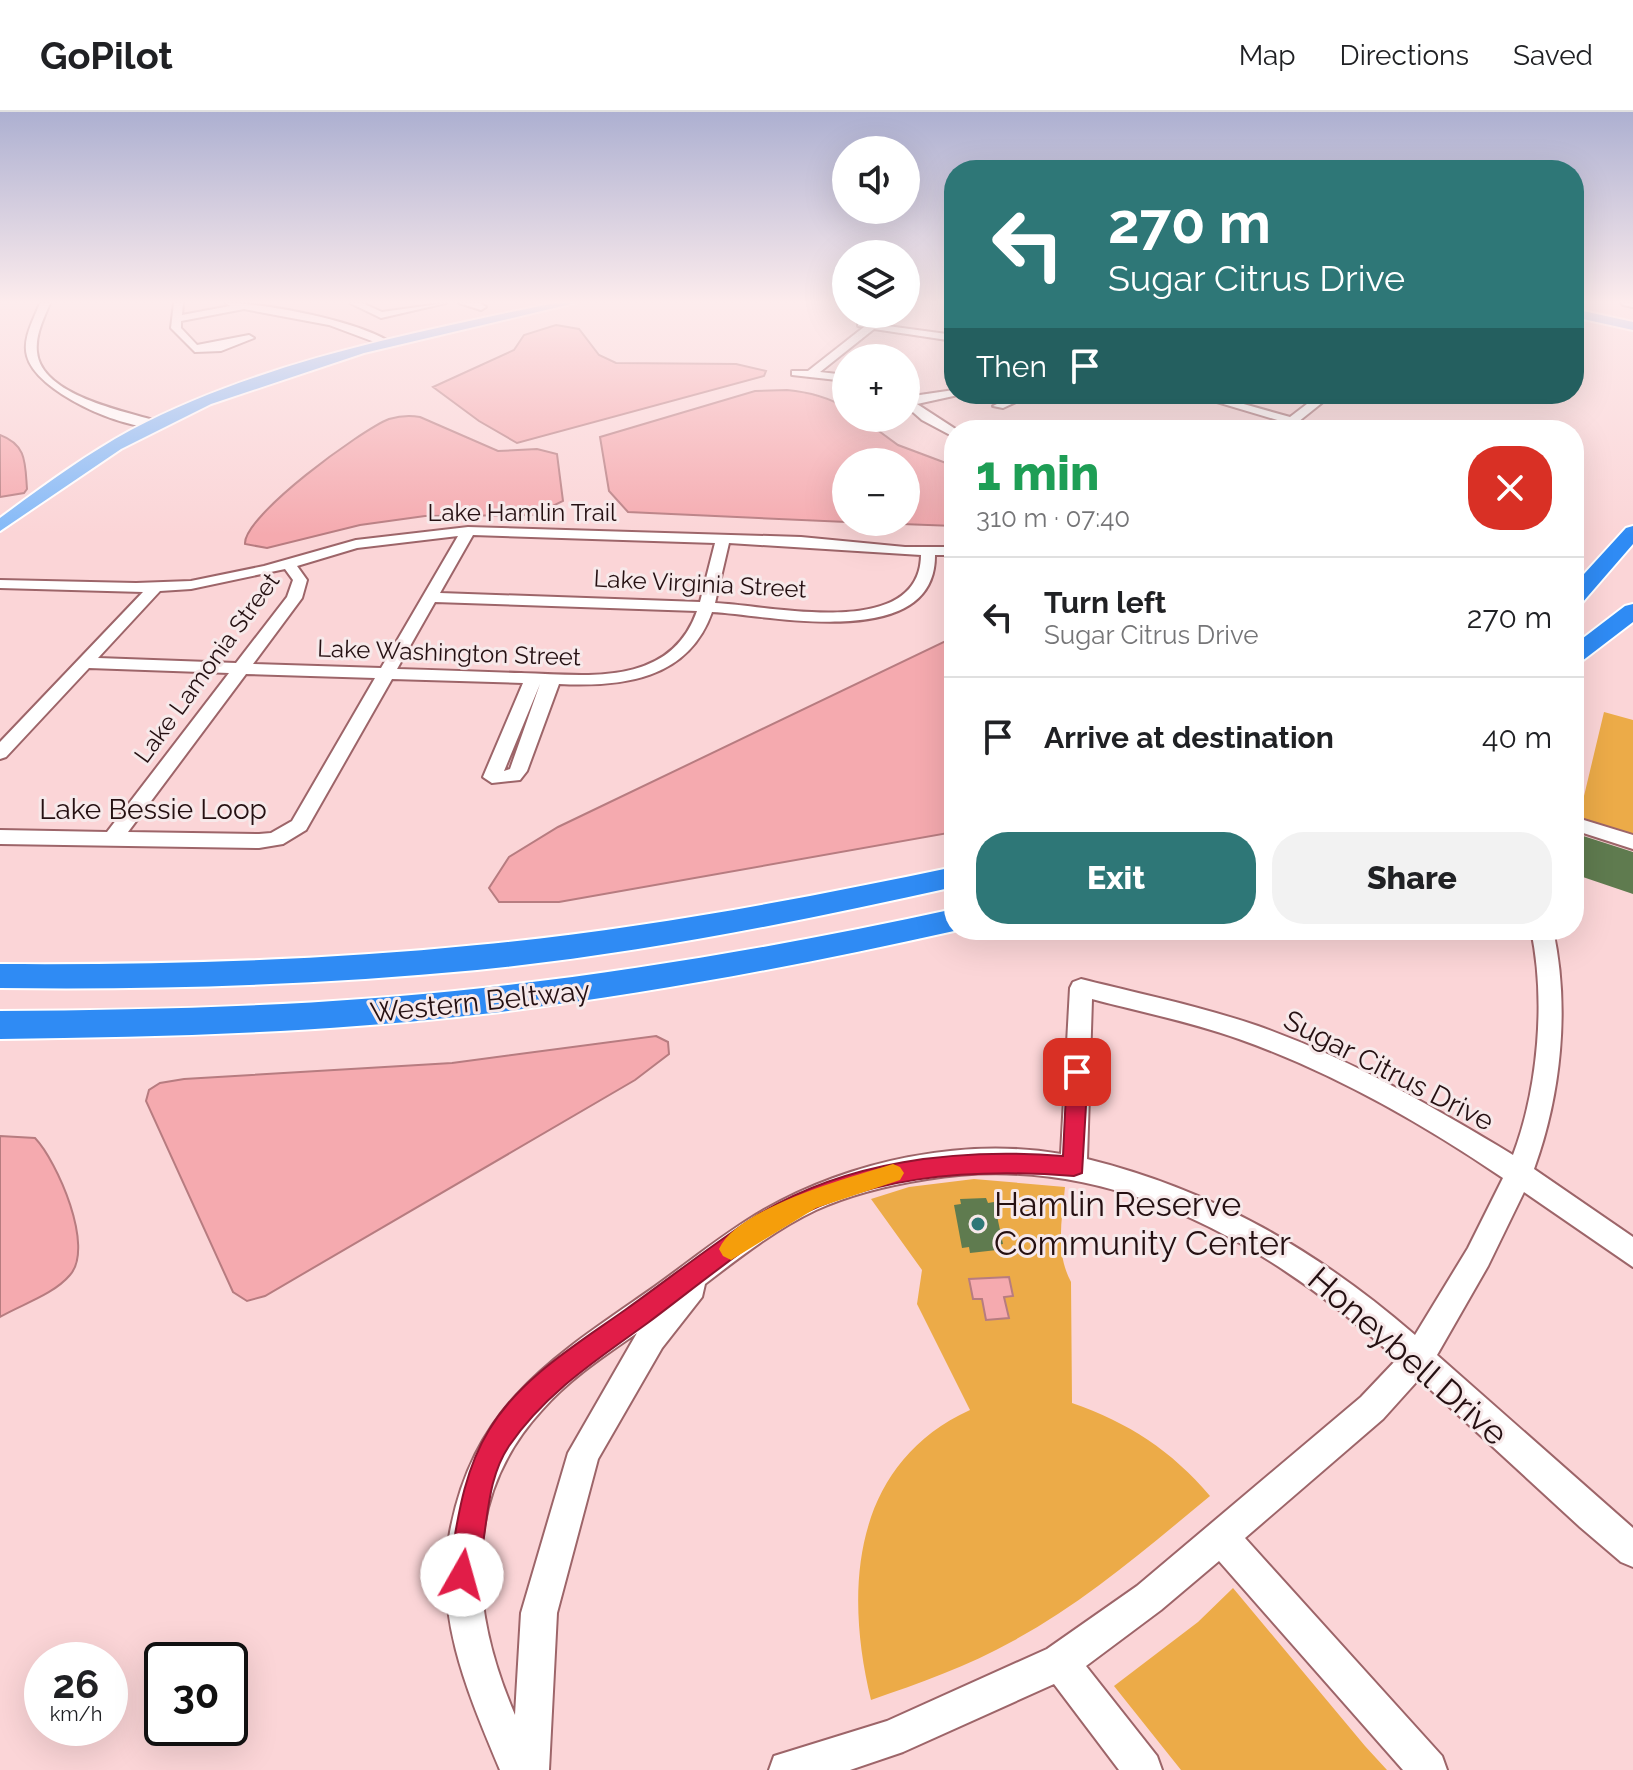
<!DOCTYPE html>
<html lang="en">
<head>
<meta charset="utf-8">
<style>
  body { margin:0; font-family:Raleway,sans-serif; background:#f2f2f2; color:#202124; height:100vh; display:flex; flex-direction:column; font-size:30px; white-space:nowrap }
  * { box-sizing:border-box; margin:0 }
  p { font-size:26px; color:#757577 }
  .icon { flex:none; width:44px; height:44px; fill:none; stroke:currentColor; stroke-width:2; stroke-linecap:round; stroke-linejoin:round }
  .map { position:relative; flex:1; overflow:hidden }
  .panel { position:absolute; left:944px; top:308px; width:640px; height:520px; display:flex; flex-direction:column; background:#fff; border-radius:32px; box-shadow:0 8px 32px #0002 }
  .panel>* { flex:none }
  .top-card { position:absolute; left:944px; top:48px; width:640px; height:244px; border-radius:32px; box-shadow:0 8px 32px #0002; background:#2e7777; color:#fff; overflow:hidden }
  .tools { position:absolute; left:832px; top:24px; display:grid; gap:16px }
  .tools a { display:grid; place-items:center; width:88px; height:88px; border-radius:50%; background:#fff; box-shadow:0 8px 32px #0002; font-size:40px }
  .speed { position:absolute; left:24px; top:1530px; display:flex; gap:16px; font-size:40px; font-weight:700; text-align:center }
  .speed>* { display:grid; place-content:center; width:104px; height:104px; border-radius:50%; background:#fff; box-shadow:0 8px 32px #0002; line-height:1 }
  .speed small { font-size:20px; font-weight:400 }
  .speed .limit { border:4px solid #111; border-radius:12px; background:#fff; color:#111 }
  .pin { position:absolute; display:grid; place-items:center; width:68px; height:68px; color:#fff; margin:-34px; border-radius:16px; box-shadow:0 4px 12px #0006 }
  .me { position:absolute; width:88px; margin:-44px; rotate:7deg; stroke-linejoin:round; filter:drop-shadow(0 0 6px #0008) }
  .turn { display:flex; align-items:center; gap:28px; height:168px; padding:0 32px; font-size:36px }
  .turn .icon { width:104px; height:104px; stroke-width:2.5 }
  .turn b { display:block; font-size:56px; line-height:68px }
  .then { display:flex; align-items:center; height:76px; padding:0 32px; background:#0003; gap:16px; font-size:30px }
  .round { display:grid; place-items:center; flex:none; width:84px; height:84px; border-radius:32px; background:#f2f2f2 }
  .headline { display:flex; align-items:center; justify-content:space-between; height:136px; padding:0 32px }
  h1 { font-size:48px; font-weight:800; line-height:60px; color:#1e9e55 }
  .cta { display:flex; gap:16px; margin-top:auto; padding:16px 32px }
  .cta a { flex:1; height:92px; border-radius:32px; background:#2e7777; color:#fff; font-size:32px; font-weight:800; line-height:92px; text-align:center }
  .cta a+a { background:#f2f2f2; color:#202124 }
  ul { padding:0; list-style:none }
  li { display:flex; align-items:center; gap:24px; height:120px; padding:0 32px; border-top:2px solid #e0e0e0 }
  li div { flex:1 }
  li b { display:block; font-size:30px }
  li em { font-style:normal }
  header { display:flex; align-items:center; gap:48px; box-sizing:border-box; height:112px; padding:0 40px; background:#fff; border-bottom:2px solid #e0e0e0 }
  header strong { font-size:38px }
  nav { display:flex; gap:44px; margin-inline-start:auto; font-size:28px }
  .map>svg:first-child { display:block }
  .green { fill:#ecab48 }
  .water { fill:#f5aaaf; stroke:#b77c80; stroke-width:2 }
  .building { fill:#5f7b4f }
  .lines { fill:none; stroke-linecap:round; stroke-linejoin:round }
  .minor-casing { stroke:#9d6569; stroke-width:4 }
  .major-casing { stroke:#fff; stroke-width:4 }
  .highway-casing { stroke:#fff; stroke-width:4 }
  .minor { fill:#fff; fill-rule:evenodd }
  .major { fill:#82b9f8; fill-rule:evenodd }
  .highway { fill:#2f8bf4; fill-rule:evenodd }
  .route { fill:#e11d48; stroke:#92132f; stroke-width:2 }
  .slow { fill:#f59e0b }
  .poi-dot { fill:#2e7777; stroke:#f7e9ea; stroke-width:3 }
  .labels { text-anchor:middle; stroke-width:6; stroke-linejoin:round; paint-order:stroke }
  .far-street-label { font-size:24px; fill:#251012; stroke:#f7e9ea }
  .street-label { font-size:28px; fill:#251012; stroke:#f7e9ea }
  .near-poi-label { font-size:34px; fill:#251012; stroke:#f7e9ea; text-anchor:start }
  .near-street-label { font-size:34px; fill:#251012; stroke:#f7e9ea }
</style>
</head>
<body>
<header>
<strong>GoPilot</strong>
<nav><a>Map</a><a>Directions</a><a>Saved</a></nav>
</header>
<div class="map">
<svg width="1633" height="1658" viewBox="0 0 1633 1658">
  <rect width="100%" height="100%" fill="#fbd5d7"/>
  <path class="green" d="M1604 600 1633 608V722L1579 705Z
    M974 1067 1065 1075C1062 1108 1055 1140 1071 1170L1072 1291C1129 1311 1171 1338 1210 1384 1147 1436 1085 1490 1013 1529 968 1554 920 1571 871 1588 844 1477 852 1352 970 1298L917 1192 922 1158 871 1087 909 1075Z
    M1233 1476 1365 1634 1387 1658H1181L1114 1574 1198 1510Z"/>
  <path class="water" d="M556 213 579 217 599 243 616 251 736 252 766 259 764 264 517 331 479 309 433 275 514 238 524 223Z
    M787 278C808 280 828 285 846 296V306H861L898 333 954 354V414L848 410H906V350H846V410L628 400 609 379 600 325 755 279Z
    M420 305 498 339 537 337 557 342 563 389 534 403 425 404 360 413 267 436 245 432C243 404 361 318 389 307 399 304 410 303 420 305Z
    M0 323C27 333 25 351 27 377L24 381 0 385Z
    M954 525V720L559 790H499L489 776 509 745 558 715Z
    M656 924 668 930 669 942 635 968 265 1184 247 1189 233 1180 146 989 149 978 160 971 184 967 452 951Z
    M0 1024 35 1026C57 1049 95 1135 70 1163 53 1183 22 1192 0 1205Z
    M1009 1165 1013 1184 1004 1185 1009 1206 986 1208 982 1187H973L969 1167Z"/>
  <path class="building" d="M1574 721 1633 740V782L1574 762Z
    M986 1086 988 1091 994 1090 1003 1132 996 1133 997 1138 970 1141 969 1135 962 1136 954 1093 961 1092 960 1087Z"/>
  <g class="lines">
    <g class="minor-casing">
      <path id="minor" d="M40 191H50C44 206 35 223 37 240 41 283 123 299 157 309V315C124 318 36 280 27 244 22 227 34 207 40 191Z
        M174 191H183L182 203 230 194 226 191C265 191 361 209 393 232L388 235 329 213 244 197 181 209V216L197 233 249 223 254 226 221 239 195 240 171 216Z
        M350 191H362L382 200 446 191 381 206Z
        M459 191H480L486 195 481 198Z
        M1621 191H1633V195L1623 193Z
        M858 210 954 223V229L874 217 820 260 846 263V269L792 263V259H808L864 215 858 214Z
        M954 278 958 283 917 292 957 318H954V325L922 308 906 294V285Z
        M1017 282H1033L1003 296 993 294Z
        M1190 282H1208L1290 305 1320 282H1333L1288 318H1275L1284 310Z
        M468 415 801 425 905 435H954V443H935C936 541 769 503 712 500 688 568 622 575 559 572L527 659 520 668 492 671 483 665 523 571 392 567 306 718 283 732 259 736 0 732V718L107 720 229 561 89 556 6 645 0 647V630L143 480 0 476V468L136 471 191 469 264 454 356 428ZM473 423 715 431 700 490 440 481ZM458 424 381 556 253 552 302 486 307 468 297 454 357 436ZM729 431 921 443C920 530 768 493 715 491ZM285 457 293 468 287 485 236 551 98 546 160 479 191 477ZM435 490 697 499C670 576 586 563 521 561 480 560 438 558 397 557ZM246 562 375 566 292 709 271 721 259 722 128 720ZM540 572 510 657 504 659Z
        M1574 705 1633 723V737L1574 718Z
        M1531 818H1553C1570 895 1561 983 1534 1057L1633 1125V1155L1524 1080 1488 1154 1437 1243 1633 1416V1455L1621 1450 1580 1415 1419 1267 1383 1307 1245 1426 1442 1644 1447 1658H1403L1219 1449 1161 1498 1086 1554 1157 1644 1162 1658H1119L1054 1572 903 1640 850 1658H769L774 1644 887 1609 1047 1537 1137 1474 1361 1285 1397 1247C1268 1130 1107 1037 927 1067 889 1073 851 1082 816 1098 776 1117 740 1145 705 1172L702 1185 662 1236 598 1347 557 1501 549 1658H500C468 1581 434 1505 450 1420 474 1293 552 1246 650 1178 688 1151 724 1121 764 1098 850 1049 963 1025 1061 1042L1070 876 1073 870 1081 867C1140 882 1200 894 1258 914 1348 946 1432 994 1513 1043 1538 977 1546 888 1531 818ZM1092 887C1141 900 1191 910 1239 927 1332 960 1422 1011 1503 1066L1468 1136 1415 1223C1318 1139 1213 1078 1087 1047ZM637 1221 568 1341 521 1501 515 1603C470 1499 460 1387 542 1298 569 1267 604 1244 637 1221Z"/>
    </g>
    <g class="major-casing">
      <path id="major" d="M554 191H575L364 241 211 292 121 337 0 419V406C42 375 85 343 131 318 262 249 410 222 554 191Z
        M1574 197 1633 210V218L1574 205Z"/>
    </g>
    <g class="highway-casing">
      <path id="highway" d="M1633 414V432L1582 491 1574 493V473L1626 416Z
        M1633 492V510L1582 549 1574 551V533L1625 494Z
        M954 755V775C797 810 638 842 477 858 318 873 160 878 0 876V852C160 853 318 849 477 833 638 818 796 788 954 755Z
        M954 797V818H958L954 819C798 854 642 883 483 902 323 921 161 925 0 927V899C161 898 323 894 483 876 642 858 798 831 954 797Z"/>
    </g>
    <use href="#minor" class="minor"/>
    <use href="#major" class="major"/>
    <use href="#highway" class="highway"/>
  </g>
  <linearGradient id="sky" x2="0" y2="1"><stop stop-color="#adb0d1"/><stop offset="0.45" stop-color="#fdeced"/><stop offset="1" stop-color="#fdeced" stop-opacity="0"/></linearGradient>
  <rect width="1633" height="423" fill="url(#sky)"/>
  <path class="route" d="M1077 951 1088 960 1082 1061 1074 1064C970 1056 860 1063 770 1120 728 1148 689 1180 649 1210 598 1247 545 1281 509 1334 481 1376 491 1428 472 1473L462 1477 452 1473 448 1463C457 1413 462 1362 489 1318 520 1266 577 1232 625 1198 667 1168 709 1135 753 1106 844 1048 959 1036 1063 1044L1067 960Z"/>
  <path class="slow" d="M893 1052 900 1055 904 1061 900 1068 816 1096 731 1148 723 1144 719 1137C738 1095 851 1065 893 1052Z"/>
  <circle class="poi-dot" cx="978" cy="1112" r="8"/>
  <g class="labels">
    <g class="far-street-label">
      <text x="522" y="409">Lake Hamlin Trail</text>
      <text transform="translate(700 472) rotate(3)" y="8">Lake Virginia Street</text>
      <text transform="translate(449 541) rotate(2)" y="8">Lake Washington Street</text>
      <text transform="translate(207 556) rotate(-54)" y="8">Lake Lamonia Street</text>
    </g>
    <g class="street-label">
      <text x="153" y="707">Lake Bessie Loop</text>
      <text transform="translate(480 889) rotate(-6)" y="10">Western Beltway</text>
      <text transform="translate(1389 958) rotate(27)" y="10">Sugar Citrus Drive</text>
    </g>
    <g class="near-poi-label">
      <text x="994" y="1104">Hamlin Reserve<tspan x="994" dy="39">Community Center</tspan></text>
    </g>
    <g class="near-street-label">
      <text transform="translate(1408 1244) rotate(41)" y="12">Honeybell Drive</text>
    </g>
  </g>
</svg>
<div class="tools">
<a><svg class="icon" aria-label="sound" viewBox="0 0 24 24"><path d="M4 9h4l5-4v14l-5-4H4zM17 9q2 3 0 6"/></svg></a>
<a><svg class="icon" aria-label="layers" viewBox="0 0 24 24"><path d="M12 4l9 5-9 5-9-5zM3 14l9 5 9-5"/></svg></a>
<a>+</a>
<a>−</a>
</div>
<div class="speed"><div>26<small>km/h</small></div><div class="limit">30</div></div>
<div class="pin" style="left:1077px;top:960px;background:#d93025"><svg class="icon" aria-label="arrive" viewBox="0 0 24 24"><path d="M6 21V4h12l-3 4 3 4H6"/></svg></div>
<svg class="me" style="left:462px;top:1463px" viewBox="-20 -20 40 40"><circle r="19" fill="#fff"/><path d="M0-13L10 11 0 6-10 11z" fill="#e11d48"/></svg>
<div class="top-card">
<div class="turn"><svg class="icon" aria-label="left" viewBox="0 0 24 24"><path d="M17 20v-9H6M10 6l-5 5 5 5"/></svg><div><b>270 m</b>Sugar Citrus Drive</div></div>
<div class="then">Then<svg class="icon" aria-label="arrive" viewBox="0 0 24 24"><path d="M6 21V4h12l-3 4 3 4H6"/></svg></div>
</div>
<section class="panel">
<div class="headline"><div><h1>1 min</h1><p>310 m · 07:40</p></div><a class="round" style="background:#d93025;color:#fff"><svg class="icon" aria-label="close" viewBox="0 0 24 24"><path d="M6 6l12 12M18 6L6 18"/></svg></a></div>
<ul>
<li><svg class="icon" aria-label="left" viewBox="0 0 24 24"><path d="M17 20v-9H6M10 6l-5 5 5 5"/></svg><div><b>Turn left</b><p>Sugar Citrus Drive</p></div><em>270 m</em></li>
<li><svg class="icon" aria-label="arrive" viewBox="0 0 24 24"><path d="M6 21V4h12l-3 4 3 4H6"/></svg><div><b>Arrive at destination</b></div><em>40 m</em></li>
</ul>
<div class="cta"><a>Exit</a><a>Share</a></div>
</section>
</div>
</body>
</html>
